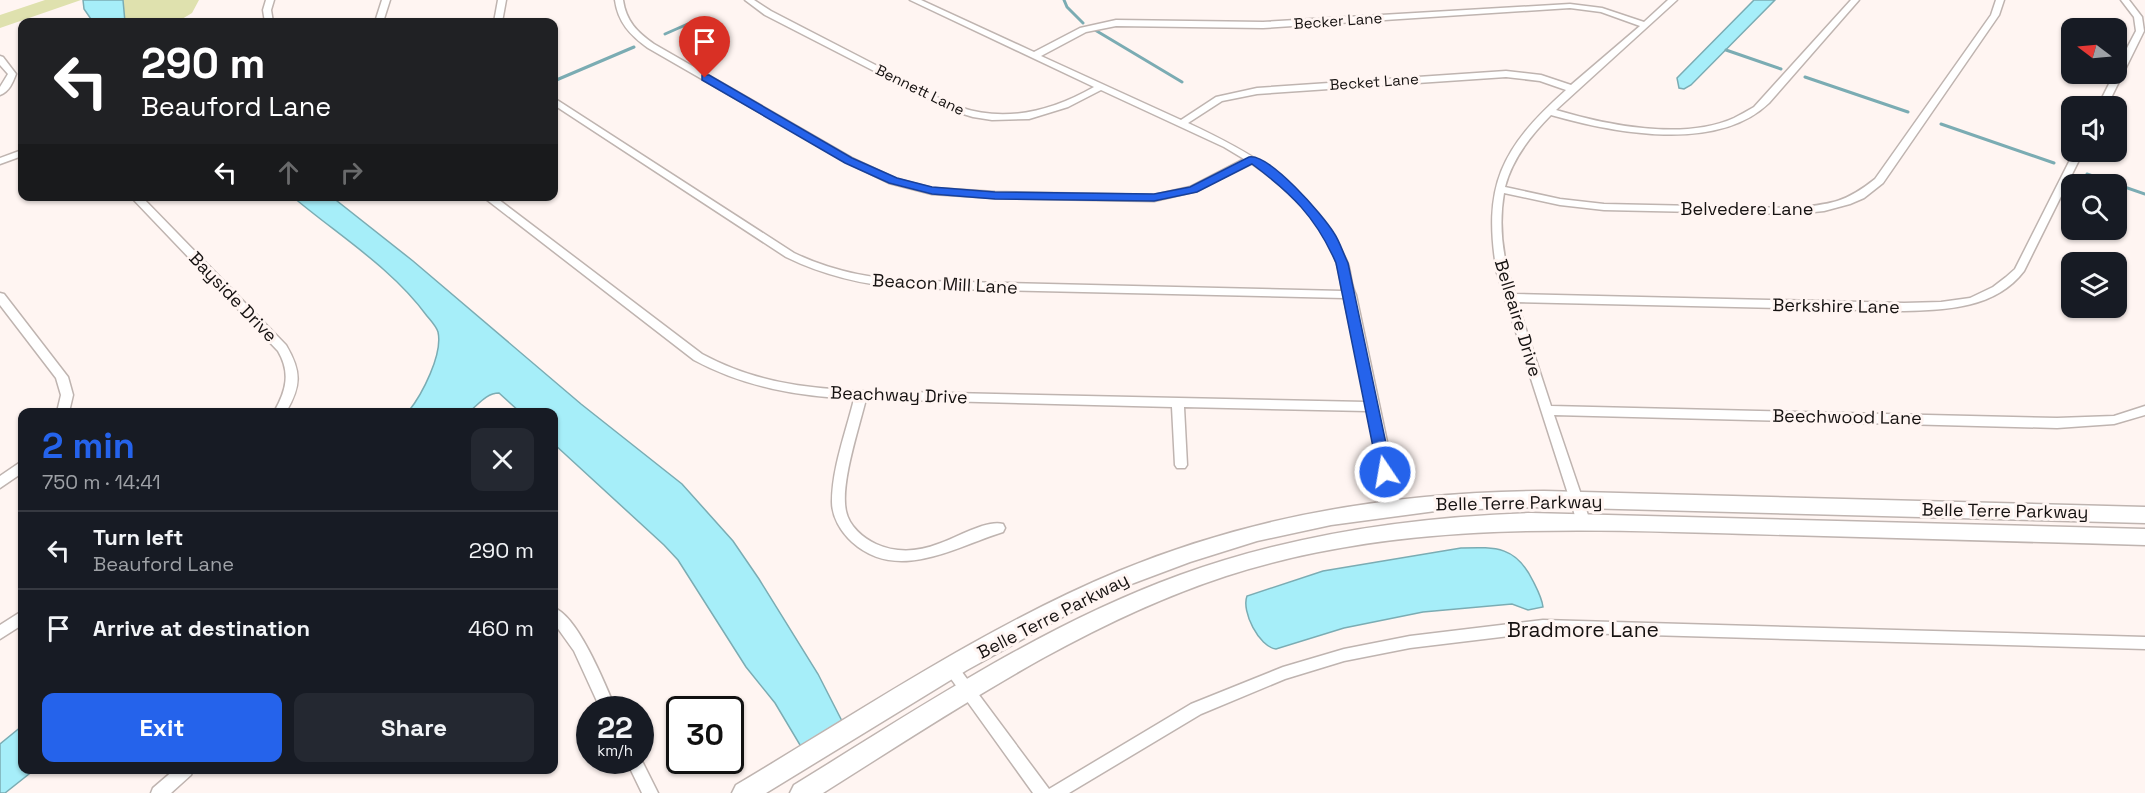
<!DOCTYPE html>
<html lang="en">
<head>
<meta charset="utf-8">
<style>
  body { margin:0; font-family:"Space Grotesk",sans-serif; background:#242831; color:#f1f3f6; height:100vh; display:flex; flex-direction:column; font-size:22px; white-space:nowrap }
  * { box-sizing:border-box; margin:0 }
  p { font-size:20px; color:#9ea1a6 }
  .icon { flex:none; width:33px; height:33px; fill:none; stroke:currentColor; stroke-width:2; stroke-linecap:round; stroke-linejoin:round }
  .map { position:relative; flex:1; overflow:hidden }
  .details { position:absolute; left:18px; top:408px; width:540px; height:366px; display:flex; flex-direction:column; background:#171b24; border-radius:12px; box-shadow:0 2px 4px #0004 }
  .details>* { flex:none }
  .banner { position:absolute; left:18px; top:18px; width:540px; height:183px; border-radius:12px; box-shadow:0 2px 4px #0004; background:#202124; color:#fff; overflow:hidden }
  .needle { width:39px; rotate:286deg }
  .controls { position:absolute; left:2061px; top:18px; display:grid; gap:12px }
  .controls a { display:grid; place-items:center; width:66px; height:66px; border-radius:12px; background:#171b24; box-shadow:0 2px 4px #0004; font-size:30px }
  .speed { position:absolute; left:576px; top:696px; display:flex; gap:12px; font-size:30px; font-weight:700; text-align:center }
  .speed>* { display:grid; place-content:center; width:78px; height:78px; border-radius:50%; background:#171b24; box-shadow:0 2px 4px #0004; line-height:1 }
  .speed small { font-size:15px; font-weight:400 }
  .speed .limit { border:3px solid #111; border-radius:9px; background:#fff; color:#111 }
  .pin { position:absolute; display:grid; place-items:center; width:51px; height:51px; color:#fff; margin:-62px -26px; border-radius:50% 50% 50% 0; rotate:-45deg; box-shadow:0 0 6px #0007 }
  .pin .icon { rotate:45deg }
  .me { position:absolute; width:66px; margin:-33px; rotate:348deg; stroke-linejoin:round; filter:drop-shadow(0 0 4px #0008) }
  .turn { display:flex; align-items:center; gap:21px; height:126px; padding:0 24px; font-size:27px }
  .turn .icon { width:78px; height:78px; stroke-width:2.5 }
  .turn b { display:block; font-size:42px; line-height:51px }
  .lanes { display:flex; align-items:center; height:57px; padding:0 24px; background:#0003; justify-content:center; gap:30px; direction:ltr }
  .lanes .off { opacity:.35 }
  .round { display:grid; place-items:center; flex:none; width:63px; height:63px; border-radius:12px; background:#242831 }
  .headline { display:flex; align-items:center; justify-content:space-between; height:102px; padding:0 24px }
  h1 { font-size:36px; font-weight:700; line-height:45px; color:#2563eb }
  .primary-button { display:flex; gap:12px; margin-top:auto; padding:12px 24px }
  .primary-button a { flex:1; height:69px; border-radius:12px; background:#2563eb; color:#fff; font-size:24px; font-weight:700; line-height:69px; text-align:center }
  .primary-button a+a { background:#242831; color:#f1f3f6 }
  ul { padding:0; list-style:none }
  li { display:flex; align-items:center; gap:18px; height:78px; padding:0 24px; border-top:2px solid #363941 }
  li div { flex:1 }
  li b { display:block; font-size:22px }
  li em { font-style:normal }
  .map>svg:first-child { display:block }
  .green { fill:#dfe1ae }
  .water { fill:#a6eef9; stroke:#7bacb3; stroke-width:1.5 }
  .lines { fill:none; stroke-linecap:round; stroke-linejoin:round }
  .stream { stroke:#7bacb3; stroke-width:3 }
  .minor-casing { stroke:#bfb4b0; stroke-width:3 }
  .secondary-casing { stroke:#bfb4b0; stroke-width:3 }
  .minor { fill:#fff; fill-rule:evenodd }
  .secondary { fill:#fff; fill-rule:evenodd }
  .route { fill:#2563eb; stroke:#184099; stroke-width:1.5 }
  .labels { text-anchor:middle; stroke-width:6; stroke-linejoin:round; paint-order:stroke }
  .far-street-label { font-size:15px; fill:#161211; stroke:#fff5f2 }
  .street-label { font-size:18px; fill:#161211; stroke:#fff5f2 }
  .near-street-label { font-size:21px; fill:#161211; stroke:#fff5f2 }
</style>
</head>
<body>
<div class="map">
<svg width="2145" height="793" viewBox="0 0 2145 793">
  <rect width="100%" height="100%" fill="#fff5f2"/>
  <path class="green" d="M45 0H81L0 28V15Z
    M123 0H199L192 13 177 22H125Z"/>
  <path class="water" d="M83 0H123L125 22H93L84 9Z
    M1754 0H1775L1691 85 1684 89 1679 88 1677 78Z
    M293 197H332L413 261 581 404 682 484 733 541 759 579 818 674 844 725 803 750 775 703 746 667 678 560 664 545 554 444V412H520L499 393C486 393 478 405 469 412H408C422 395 443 354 438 332 436 326 431 321 427 316 392 268 338 235 293 197Z
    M1461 548C1496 547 1516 546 1533 581 1537 589 1542 598 1543 607L1528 610 1512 604 1423 612 1344 628 1276 649C1259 647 1241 611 1247 596L1323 571Z
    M22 726V770H34L5 793H0V744Z"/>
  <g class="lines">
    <path class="stream" d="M1064 0 1067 7 1083 23
      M1095 30 1182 82
      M665 34 690 23
      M1726 50 1781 69
      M1805 77 1908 112
      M554 81 634 47
      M1941 124 2054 163
      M2087 174 2145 194"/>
    <g class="minor-casing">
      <path id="minor" d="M266 0H274L271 10 273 22H265L263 10Z
        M382 0H390L383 22H375Z
        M498 0H506L502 22H494Z
        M615 0H623C626 21 637 32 654 44L852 158 897 179 932 188 995 192 1154 195 1190 187 1244 159 1224 147 1101 90 1068 107 1029 119 992 120 973 117 950 110 765 15 745 0H754L771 11C810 31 850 52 889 72 912 83 935 98 959 107 1006 123 1052 111 1094 87L910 0H921L1034 52 1080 28 1116 20 1263 22 1570 4 1602 8 1644 22 1668 0H1677L1556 110C1606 125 1683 141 1734 118 1740 115 1747 111 1754 107L1851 0H1859L1769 103C1717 153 1614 133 1551 115 1531 135 1512 159 1505 187L1560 199 1604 204 1794 208C1831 204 1845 203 1875 179L1991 15 1996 0H2004L1999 15 1883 183 1864 198 1850 204 1824 211 1794 214 1604 210 1560 205 1504 193C1498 228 1503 261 1515 294L1904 303 1941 302 1970 298 1993 287 2006 277 2015 269 2074 152H2083L2024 271C1996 308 1947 310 1904 311L1517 302 1551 406 2057 418 2114 416 2145 406V415L2114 424 2057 428 1554 415 1590 521 1588 525 1583 526 1578 525 1497 273C1482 186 1501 148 1566 90L1540 81 1506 77 1257 94 1222 101 1188 123C1250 152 1303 181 1337 243 1341 249 1345 257 1348 264 1351 274 1351 286 1356 295L1401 508 1399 512 1394 513 1389 512 1387 508 1367 411 1184 407 1187 465 1185 468H1177L1175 465 1172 407 866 399C859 428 840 484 846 511 849 526 863 538 876 544 895 553 918 552 938 544 954 539 987 519 1003 524L1005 528 1003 532C955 547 897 583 852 542 841 532 832 517 832 502 832 468 846 432 854 399 797 396 744 387 694 360L482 196H494L702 354C754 382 803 388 861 391L1366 402 1344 298 906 288C864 285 825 276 786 257L554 105V98L794 253C836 273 878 280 924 281L1342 291C1341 282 1340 273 1337 264 1324 222 1286 187 1251 163L1197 191 1154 201 995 198 932 194 889 183 846 162 648 48C630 35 618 22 615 0ZM1570 8 1601 12 1640 26 1571 85 1541 75 1506 71 1257 88 1216 97 1181 120 1041 56 1086 32 1116 26 1263 28Z
        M2121 0H2129L2142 17 2144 31 2107 106H2098L2114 74H2116V69L2136 31 2134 17Z
        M0 56 3 57 16 74C13 82 9 92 0 95V87L8 74 0 65Z
        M22 150V156L0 164V158Z
        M130 196H141L286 345C302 372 301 386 286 412H274C286 391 291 373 278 351Z
        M0 293 4 294 68 377 73 395 69 412H57L61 395 56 378 0 305Z
        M22 461V473L0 488V476Z
        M554 608C578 616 606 686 616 710H601L574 651 554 623Z
        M22 611V625L0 639V625Z
        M1543 620 2145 637V649L1543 632 1410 648 1344 661 1285 679 1201 714 1069 793H1033L944 669 946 664 951 663 956 664 1049 789 1191 704 1283 667 1344 649 1410 636Z
        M640 757 658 793H642L626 760H640Z
        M174 770H193L191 775 171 793H151L153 788Z"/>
    </g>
    <g class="secondary-casing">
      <path id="secondary" d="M1544 491 2145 507V523L1544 507 1443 510 1331 525 1257 541 1190 562 1134 583 1077 609 967 670 766 793H732L736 785C861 711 984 627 1119 571 1254 515 1398 492 1544 491Z
        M1531 513 2145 529V545C2013 541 1881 538 1749 534 1573 529 1396 521 1226 576 1080 624 952 712 823 793H790L794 785C918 709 1042 625 1180 575 1293 534 1411 517 1531 513Z"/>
    </g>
    <use href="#minor" class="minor"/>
    <use href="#secondary" class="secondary"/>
  </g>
  <path class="route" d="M702 75H709L852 158 897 178 932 187 995 192 1154 194 1190 187 1249 157C1269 153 1323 215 1334 233 1340 242 1343 253 1348 263L1392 472 1390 476H1380L1378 472 1336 263C1316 217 1291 193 1252 164L1197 192 1154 201 995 199 932 194 889 183 845 163 702 80Z"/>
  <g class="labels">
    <g class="far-street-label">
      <text transform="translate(1338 21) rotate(-4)" y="5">Becker Lane</text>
      <text transform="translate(1374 82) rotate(-4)" y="5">Becket Lane</text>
      <text transform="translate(920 90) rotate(26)" y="5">Bennett Lane</text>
    </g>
    <g class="street-label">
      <text x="1747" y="215">Belvedere Lane</text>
      <text transform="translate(945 284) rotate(3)" y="6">Beacon Mill Lane</text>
      <text transform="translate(233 297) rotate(46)" y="6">Bayside Drive</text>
      <text transform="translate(1836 306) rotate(1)" y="6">Berkshire Lane</text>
      <text transform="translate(1518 318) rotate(73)" y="6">Belleaire Drive</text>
      <text transform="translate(899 395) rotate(2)" y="6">Beachway Drive</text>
      <text transform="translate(1847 417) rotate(1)" y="6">Beechwood Lane</text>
      <text transform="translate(1519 503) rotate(-1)" y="6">Belle Terre Parkway</text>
      <text transform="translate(2005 511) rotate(1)" y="6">Belle Terre Parkway</text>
      <text transform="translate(1053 616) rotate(-27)" y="6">Belle Terre Parkway</text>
    </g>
    <g class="near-street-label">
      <text x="1583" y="637">Bradmore Lane</text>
    </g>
  </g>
</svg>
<div class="controls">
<a><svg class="needle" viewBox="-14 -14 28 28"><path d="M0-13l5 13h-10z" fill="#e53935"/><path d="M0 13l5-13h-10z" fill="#9ea1a6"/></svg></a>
<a><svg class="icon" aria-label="sound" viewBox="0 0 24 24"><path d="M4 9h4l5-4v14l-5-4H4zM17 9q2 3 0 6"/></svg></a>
<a><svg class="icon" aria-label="search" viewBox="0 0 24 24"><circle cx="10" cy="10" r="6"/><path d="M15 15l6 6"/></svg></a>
<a><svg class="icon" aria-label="layers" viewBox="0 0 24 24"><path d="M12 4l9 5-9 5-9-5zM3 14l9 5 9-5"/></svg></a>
</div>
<div class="speed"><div>22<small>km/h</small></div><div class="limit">30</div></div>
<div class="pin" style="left:705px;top:78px;background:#d93025"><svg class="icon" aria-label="arrive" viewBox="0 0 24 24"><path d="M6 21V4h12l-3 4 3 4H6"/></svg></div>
<svg class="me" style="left:1385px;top:472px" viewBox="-20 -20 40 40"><circle r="17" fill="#2563eb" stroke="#fff" stroke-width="3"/><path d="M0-11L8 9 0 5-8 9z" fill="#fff"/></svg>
<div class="banner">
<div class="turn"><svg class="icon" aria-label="left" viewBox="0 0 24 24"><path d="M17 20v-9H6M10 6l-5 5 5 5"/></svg><div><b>290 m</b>Beauford Lane</div></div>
<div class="lanes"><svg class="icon" aria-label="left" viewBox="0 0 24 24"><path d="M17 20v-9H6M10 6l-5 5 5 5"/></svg><svg class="icon off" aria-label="ahead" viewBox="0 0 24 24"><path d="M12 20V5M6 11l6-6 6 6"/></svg><svg class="icon off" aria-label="right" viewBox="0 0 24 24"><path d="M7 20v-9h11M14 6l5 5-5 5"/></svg></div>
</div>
<section class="details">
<div class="headline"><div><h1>2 min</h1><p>750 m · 14:41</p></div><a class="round"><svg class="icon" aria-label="close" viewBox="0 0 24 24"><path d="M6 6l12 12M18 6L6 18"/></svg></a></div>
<ul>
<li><svg class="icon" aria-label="left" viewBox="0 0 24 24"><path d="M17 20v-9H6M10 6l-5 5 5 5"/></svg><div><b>Turn left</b><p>Beauford Lane</p></div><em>290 m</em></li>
<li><svg class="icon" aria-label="arrive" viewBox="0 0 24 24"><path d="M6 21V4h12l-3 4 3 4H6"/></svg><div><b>Arrive at destination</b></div><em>460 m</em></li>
</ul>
<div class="primary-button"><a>Exit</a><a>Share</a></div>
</section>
</div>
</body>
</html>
